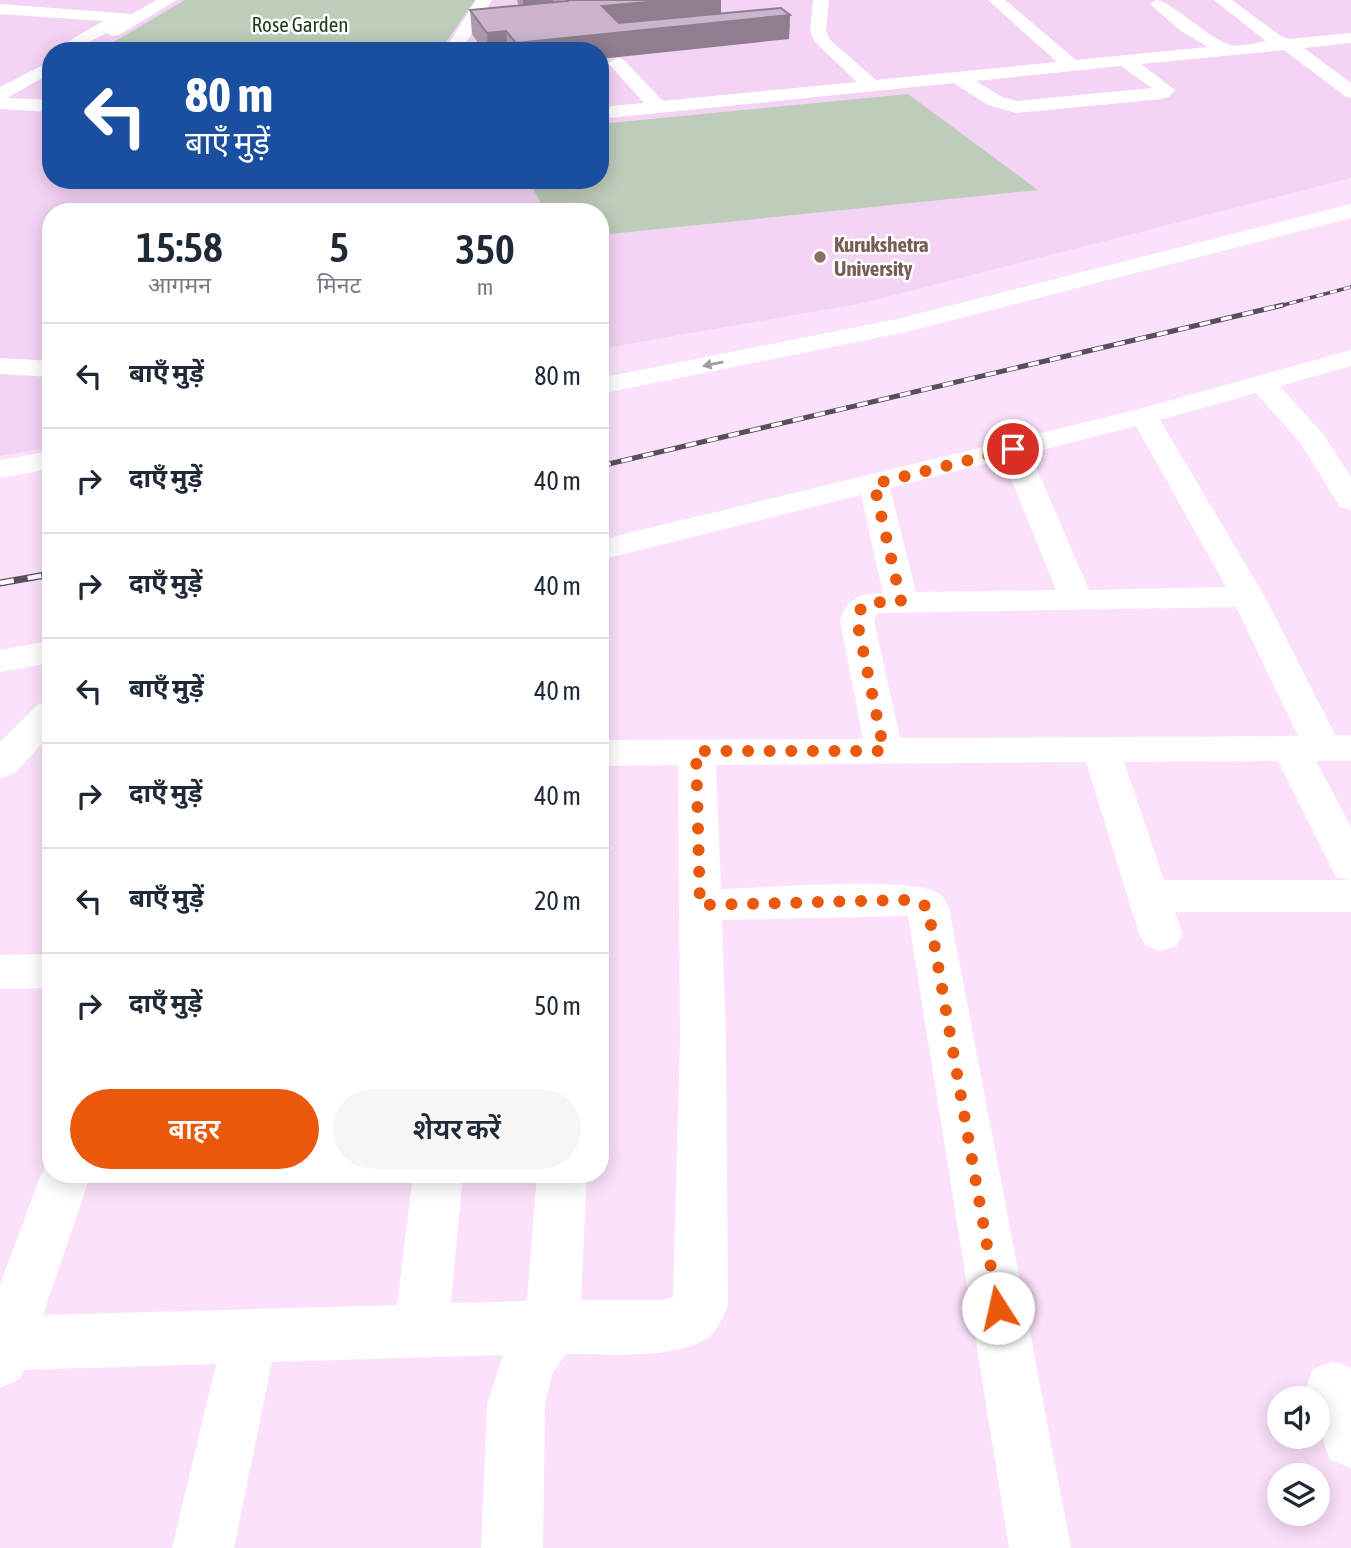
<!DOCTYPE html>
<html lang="hi">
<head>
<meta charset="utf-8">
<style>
  body { margin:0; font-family:"Asap Condensed","Noto Sans Devanagari",sans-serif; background:#f6f6f7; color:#1f2937; height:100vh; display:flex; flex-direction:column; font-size:26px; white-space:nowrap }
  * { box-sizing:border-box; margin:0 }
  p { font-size:23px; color:#747a83 }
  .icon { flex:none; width:38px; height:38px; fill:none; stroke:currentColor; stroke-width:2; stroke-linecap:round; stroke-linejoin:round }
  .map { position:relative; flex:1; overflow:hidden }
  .side { position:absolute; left:42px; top:203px; width:567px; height:980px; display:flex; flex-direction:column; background:#fff; border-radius:28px; box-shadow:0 4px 18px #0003 }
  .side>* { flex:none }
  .top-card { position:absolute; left:42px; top:42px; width:567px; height:147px; border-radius:28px; box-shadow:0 4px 18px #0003; background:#1a4fa0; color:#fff; overflow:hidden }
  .controls { position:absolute; left:1267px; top:1386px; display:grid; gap:14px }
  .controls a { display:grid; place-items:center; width:63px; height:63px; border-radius:50%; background:#fff; box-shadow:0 4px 18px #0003; font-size:35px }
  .pin { position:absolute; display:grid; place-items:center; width:60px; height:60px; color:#fff; margin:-30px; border:4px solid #fff; border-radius:50%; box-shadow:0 2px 7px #0007 }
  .me { position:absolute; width:77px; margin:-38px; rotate:350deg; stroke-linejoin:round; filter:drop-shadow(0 0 5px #0008) }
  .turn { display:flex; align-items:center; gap:24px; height:147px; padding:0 28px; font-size:32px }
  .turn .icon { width:91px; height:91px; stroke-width:2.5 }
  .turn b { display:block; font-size:49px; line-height:60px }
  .eta { display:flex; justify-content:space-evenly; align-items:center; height:119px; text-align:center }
  .eta b { font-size:42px; font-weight:600; line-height:49px }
  .cta { display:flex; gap:14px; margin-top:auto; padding:14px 28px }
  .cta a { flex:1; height:80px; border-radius:42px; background:#ea580c; color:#fff; font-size:28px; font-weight:600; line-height:80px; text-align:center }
  .cta a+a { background:#f6f6f7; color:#1f2937 }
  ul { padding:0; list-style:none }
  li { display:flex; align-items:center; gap:21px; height:105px; padding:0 28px; border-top:2px solid #e0e1e3 }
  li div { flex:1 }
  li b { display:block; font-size:26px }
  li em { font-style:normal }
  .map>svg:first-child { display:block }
  .built { fill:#f4d4f4; fill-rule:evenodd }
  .green { fill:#beccba }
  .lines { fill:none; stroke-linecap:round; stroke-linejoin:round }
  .minor { fill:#fff; fill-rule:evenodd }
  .major { fill:#fff; fill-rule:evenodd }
  .rail-far2-casing { stroke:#5b4d5c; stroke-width:3.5 }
  .rail-far1-casing { stroke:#5b4d5c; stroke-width:5 }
  .rail-casing { stroke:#5b4d5c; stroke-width:7 }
  .rail-far2 { stroke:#fff; stroke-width:2.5; stroke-dasharray:7; stroke-linecap:butt }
  .rail-far1 { stroke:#fff; stroke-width:3.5; stroke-dasharray:11; stroke-linecap:butt }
  .rail { stroke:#fff; stroke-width:4.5; stroke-dasharray:14; stroke-linecap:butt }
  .wall { fill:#af9baf }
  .shaded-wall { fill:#8e7e8f }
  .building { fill:#cbb4cc; stroke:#8e7e8f; stroke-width:2 }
  .oneway { fill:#a19da1 }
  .route { stroke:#ea580c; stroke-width:12; stroke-dasharray:0 21.6 }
  .education-dot { fill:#8d6e63; stroke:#fff; stroke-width:2.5 }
  .labels { text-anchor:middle; stroke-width:5; stroke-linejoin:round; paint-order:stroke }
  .far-park-label { font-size:21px; fill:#1f3c16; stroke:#fff }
  .far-education-label { font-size:21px; font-weight:bold; fill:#785e54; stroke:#fff; text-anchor:start }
</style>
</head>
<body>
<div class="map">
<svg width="1351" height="1548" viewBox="0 0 1351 1548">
  <rect width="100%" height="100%" fill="#fbe1fc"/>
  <path class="built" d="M0 0H1351V178L863 303 600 349V212H51V447L0 456ZM51 51H600V180H51Z"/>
  <path class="green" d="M185 0H475L440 51H98Z
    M908 94 1038 190 600 235V212H545L529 180H600V124Z"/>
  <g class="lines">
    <path class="minor" d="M157 0H177L119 35 113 36 106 33 73 51H52L103 21 0 14V4L132 14Z
      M476 0H492L461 51H444Z
      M813 0H829L826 31 830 40 876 80 1057 62 988 0H1005L1076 60 1208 47 1181 31 1153 7 1151 4 1156 0C1169 0 1208 37 1227 44 1237 48 1255 43 1266 41L1214 0H1232L1279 35 1289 39 1351 33V43L1304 48 1351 83V98L1345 96 1284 50 1141 64 1175 90 1169 97 1162 99 1016 113 988 105 954 83 600 119V107L644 103 608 63 617 58 623 59 663 101 857 82 815 42 810 31ZM1121 66 1152 88 1017 101 1002 97 976 81Z
      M51 61V73L7 98 51 100V112L0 109V87Z
      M1351 350V366L1280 386 1323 434 1351 477V510L1340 507 1301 444 1256 393 1160 420 1265 597 1335 735H1351V761H1316L1351 827V912H1175L1183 934 1176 946 1161 951 1146 946 1139 934 1086 762 716 765 721 889C761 888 908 876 936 892 943 895 946 901 949 908L1071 1548H1009L908 916 722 920 726 1041 728 1304C724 1315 719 1329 709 1337 679 1360 604 1354 566 1354L553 1372 545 1405 543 1548H481L487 1405 503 1355 272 1362 234 1548H172L216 1364 24 1370 20 1379 0 1388V1285L41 1174 51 1157V1174H91L43 1315 397 1305 413 1174H463L451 1303 527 1301 537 1174H587L581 1300H662L673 1297 680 1041 678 765 600 766V740L863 739 840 621C847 598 860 593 883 593L861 495 600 560V540L1135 410ZM1136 426 1226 587 1089 590 1030 453ZM1003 459 1056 590 916 592 890 488ZM1236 607 1298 736 900 738 874 621 877 613ZM1278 761 1336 877 1349 880H1164L1124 762Z
      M0 358 51 361V377L0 374Z
      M51 641V663L0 672V650Z
      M51 700V734L14 774 0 778V742L38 704Z
      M51 954V988L0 989V955Z
      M1333 1361 1351 1368V1468L1330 1460 1318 1427V1398H1308L1305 1389 1313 1369Z"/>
    <path class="major" d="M1351 204V218L902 333 600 394V378L901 318Z
      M51 451V469L0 478V460Z"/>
    <g class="rail-far2-casing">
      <path id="rail-far2" d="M1276 307 1351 287"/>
    </g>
    <g class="rail-far1-casing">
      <path id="rail-far1" d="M600 466 1283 305"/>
    </g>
    <g class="rail-casing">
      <path id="rail" d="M0 583 51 574"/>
    </g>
    <use href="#rail-far2" class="rail-far2"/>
    <use href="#rail-far1" class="rail-far1"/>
    <use href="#rail" class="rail"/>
  </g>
  <path class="wall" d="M517 0H721V13L790 15 789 39 600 51H484L472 34 470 10 519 6 518 4Z"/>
  <path class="shaded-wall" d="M523 0H553L554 8 524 11Z
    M671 0H721V19L603 29 602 6Z
    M790 15 789 39 600 59V51H516V43Z
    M506 31 508 51H488L487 33Z"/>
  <path class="building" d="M566 0H671L602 6 619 23 781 8 790 15 516 43 506 31 487 33 470 10 567 1Z"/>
  <defs><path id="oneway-solid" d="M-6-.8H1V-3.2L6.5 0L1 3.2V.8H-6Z" transform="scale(1.75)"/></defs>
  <use class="oneway" href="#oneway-solid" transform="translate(713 364) rotate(169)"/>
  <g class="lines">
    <path class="route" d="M998 1308 928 908 920 902 904 900 700 905 696 751H884L857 621 860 610 869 603 901 601 874 484 1013 449"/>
  </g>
  <circle class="education-dot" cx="820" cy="257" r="7"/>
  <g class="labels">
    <g class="far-park-label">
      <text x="300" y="32">Rose Garden</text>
    </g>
    <g class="far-education-label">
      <text x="834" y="252">Kurukshetra<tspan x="834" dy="24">University</tspan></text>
    </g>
  </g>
</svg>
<div class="controls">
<a><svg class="icon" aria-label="sound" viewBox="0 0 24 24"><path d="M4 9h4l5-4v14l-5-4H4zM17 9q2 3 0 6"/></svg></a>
<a><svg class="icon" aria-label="layers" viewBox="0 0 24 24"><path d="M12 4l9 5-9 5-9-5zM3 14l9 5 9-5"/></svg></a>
</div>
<div class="pin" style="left:1013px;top:449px;background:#d93025"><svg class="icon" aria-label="arrive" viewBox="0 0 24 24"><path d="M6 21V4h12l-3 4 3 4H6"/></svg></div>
<svg class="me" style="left:998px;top:1308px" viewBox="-20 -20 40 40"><circle r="19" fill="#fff"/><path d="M0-13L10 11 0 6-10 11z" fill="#ea580c"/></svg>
<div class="top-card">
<div class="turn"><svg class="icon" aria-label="left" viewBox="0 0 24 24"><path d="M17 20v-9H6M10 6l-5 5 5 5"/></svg><div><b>80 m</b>बाएँ मुड़ें</div></div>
</div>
<section class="side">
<div class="eta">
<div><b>15:58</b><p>आगमन</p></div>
<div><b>5</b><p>मिनट</p></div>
<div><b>350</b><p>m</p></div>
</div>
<ul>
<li><svg class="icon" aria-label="left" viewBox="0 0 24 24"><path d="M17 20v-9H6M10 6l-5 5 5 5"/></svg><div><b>बाएँ मुड़ें</b></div><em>80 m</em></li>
<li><svg class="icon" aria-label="right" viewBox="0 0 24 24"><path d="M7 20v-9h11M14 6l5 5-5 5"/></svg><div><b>दाएँ मुड़ें</b></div><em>40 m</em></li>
<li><svg class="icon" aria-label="right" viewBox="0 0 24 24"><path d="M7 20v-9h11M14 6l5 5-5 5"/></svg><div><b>दाएँ मुड़ें</b></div><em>40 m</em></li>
<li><svg class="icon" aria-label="left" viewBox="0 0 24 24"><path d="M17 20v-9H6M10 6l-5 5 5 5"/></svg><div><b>बाएँ मुड़ें</b></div><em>40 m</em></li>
<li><svg class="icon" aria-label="right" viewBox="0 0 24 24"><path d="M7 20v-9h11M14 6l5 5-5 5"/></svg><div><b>दाएँ मुड़ें</b></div><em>40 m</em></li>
<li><svg class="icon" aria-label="left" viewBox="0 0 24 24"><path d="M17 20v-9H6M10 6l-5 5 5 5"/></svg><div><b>बाएँ मुड़ें</b></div><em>20 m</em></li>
<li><svg class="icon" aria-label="right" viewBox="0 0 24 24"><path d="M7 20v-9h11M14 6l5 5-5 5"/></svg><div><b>दाएँ मुड़ें</b></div><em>50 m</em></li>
</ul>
<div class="cta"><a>बाहर</a><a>शेयर करें</a></div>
</section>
</div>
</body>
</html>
